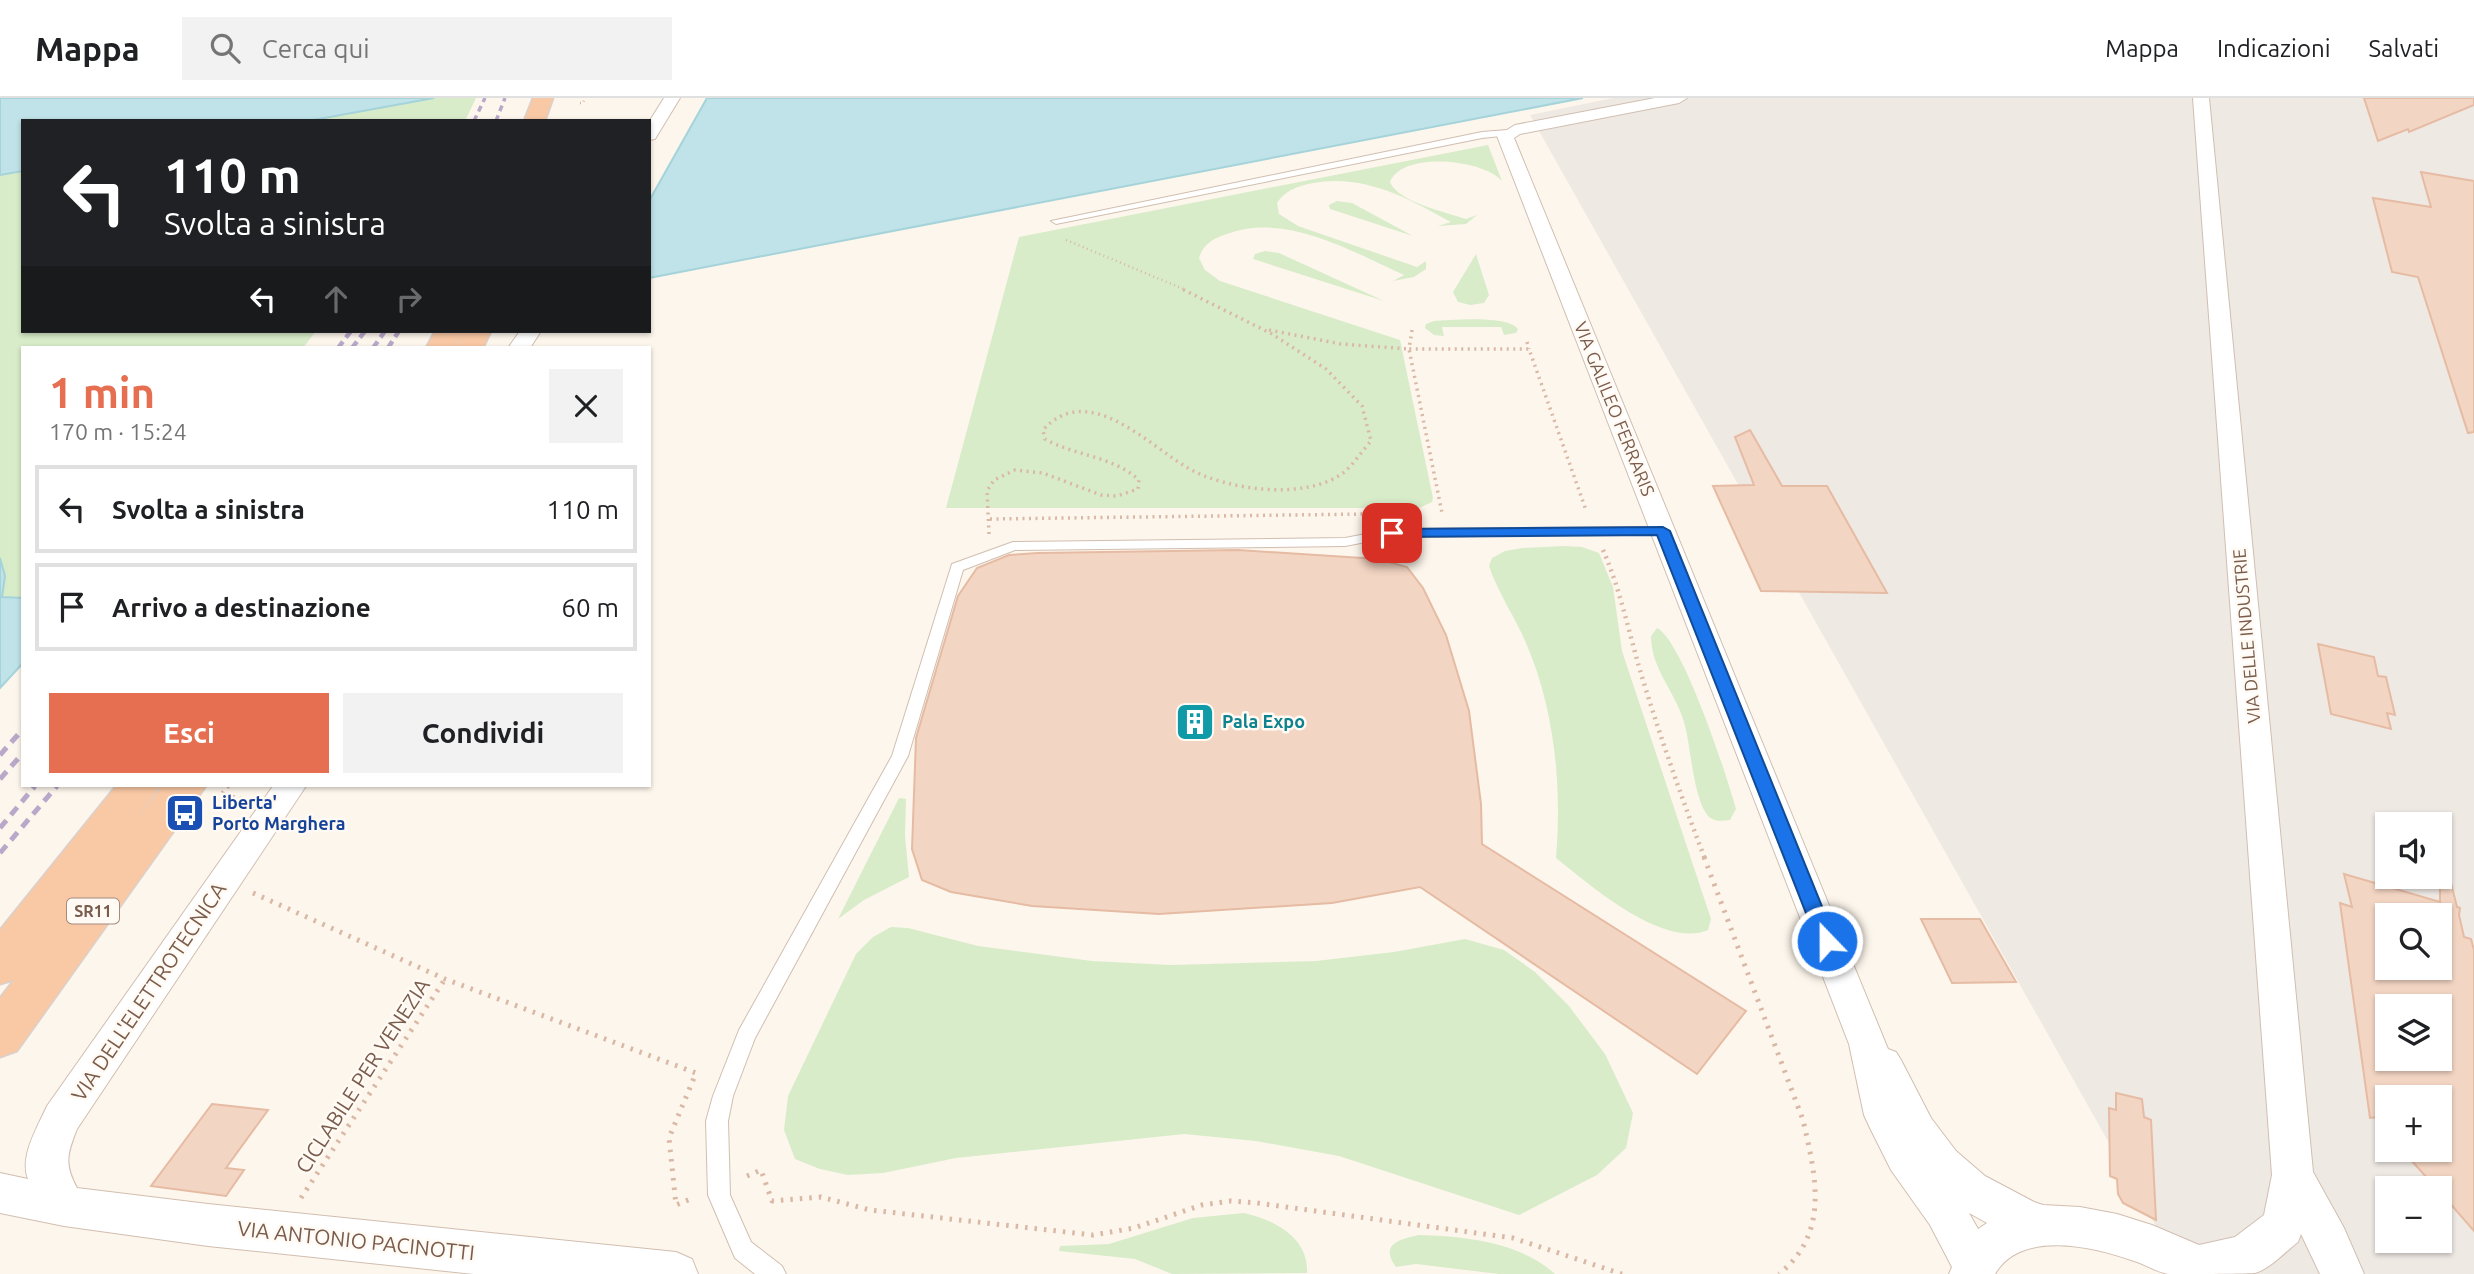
<!DOCTYPE html>
<html lang="it">
<head>
<meta charset="utf-8">
<style>
  body { margin:0; font-family:Ubuntu,sans-serif; background:#f2f2f2; color:#202124; height:100vh; display:flex; flex-direction:column; font-size:26px; white-space:nowrap }
  * { box-sizing:border-box; margin:0 }
  p { font-size:23px; color:#757577 }
  .icon { flex:none; width:38px; height:38px; fill:none; stroke:currentColor; stroke-width:2; stroke-linecap:round; stroke-linejoin:round }
  .map { position:relative; flex:1; overflow:hidden }
  .sheet { position:absolute; left:21px; top:248px; width:630px; height:441px; display:flex; flex-direction:column; background:#fff; border-radius:0px; box-shadow:0 2px 5px #0004 }
  .sheet>* { flex:none }
  .top-card { position:absolute; left:21px; top:21px; width:630px; height:214px; border-radius:0px; box-shadow:0 2px 5px #0004; background:#202124; color:#fff; overflow:hidden }
  .fabs { position:absolute; left:2375px; top:714px; display:grid; gap:14px }
  .fabs a { display:grid; place-items:center; width:77px; height:77px; border-radius:0px; background:#fff; box-shadow:0 2px 5px #0004; font-size:35px }
  .pin { position:absolute; display:grid; place-items:center; width:60px; height:60px; color:#fff; margin:-30px; border-radius:14px; box-shadow:0 4px 10px #0006 }
  .me { position:absolute; width:77px; margin:-38px; rotate:338deg; stroke-linejoin:round; filter:drop-shadow(0 0 5px #0008) }
  .turn { display:flex; align-items:center; gap:24px; height:147px; padding:0 28px; font-size:32px }
  .turn .icon { width:91px; height:91px; stroke-width:2.5 }
  .turn b { display:block; font-size:49px; line-height:60px }
  .lanes { display:flex; align-items:center; height:66px; padding:0 28px; background:#0003; justify-content:center; gap:35px; direction:ltr }
  .lanes .off { opacity:.35 }
  .round { display:grid; place-items:center; flex:none; width:74px; height:74px; border-radius:0px; background:#f2f2f2 }
  .overview { display:flex; align-items:center; justify-content:space-between; height:119px; padding:0 28px }
  h1 { font-size:42px; font-weight:600; line-height:52px; color:#e76f51 }
  .primary-button { display:flex; gap:14px; margin-top:auto; padding:14px 28px }
  .primary-button a { flex:1; height:80px; border-radius:0px; background:#e76f51; color:#fff; font-size:28px; font-weight:600; line-height:80px; text-align:center }
  .primary-button a+a { background:#f2f2f2; color:#202124 }
  ul { padding:0; list-style:none }
  li { display:flex; align-items:center; gap:21px; height:88px; margin:0 14px 10px; padding:0 14px; border:4px solid #e0e0e0; border-radius:0px }
  li div { flex:1 }
  li b { display:block; font-size:26px }
  li em { font-style:normal }
  header { display:flex; align-items:center; gap:42px; box-sizing:border-box; height:98px; padding:0 35px; background:#fff; border-bottom:2px solid #e0e0e0 }
  header strong { font-size:33px }
  nav { display:flex; gap:38px; margin-inline-start:auto; font-size:24px }
  .search { width:490px; height:63px; background:#f2f2f2; display:flex; align-items:center; gap:18px; box-sizing:border-box; padding:0 24px; border-radius:0px; color:#757577; font-size:26px }
  .map>svg:first-child { display:block }
  .industrial { fill:#efe9e4; fill-rule:evenodd }
  .green { fill:#d8ecc9 }
  .water { fill:#bfe3e8; stroke:#a5d3da; stroke-width:2 }
  .building { fill:#f3d5c3; stroke:#e6bba3; stroke-width:2; fill-rule:evenodd }
  .lines { fill:none; stroke-linecap:round; stroke-linejoin:round }
  .service-casing { stroke:#d1beb0; stroke-width:2 }
  .minor-casing { stroke:#d1beb0; stroke-width:2 }
  .trunk-casing { stroke:#dad1cd; stroke-width:3 }
  .path-far3 { stroke:#d9b8a5; stroke-width:2.5; stroke-dasharray:1 3.5; stroke-linecap:butt }
  .path-far2 { stroke:#d9b8a5; stroke-width:3.5; stroke-dasharray:2 4.5; stroke-linecap:butt }
  .path-far1 { stroke:#d9b8a5; stroke-width:4.5; stroke-dasharray:2 5; stroke-linecap:butt }
  .path { stroke:#d9b8a5; stroke-width:5; stroke-dasharray:2.5 7; stroke-linecap:butt }
  .service { fill:#fff; fill-rule:evenodd }
  .minor { fill:#fff; fill-rule:evenodd }
  .trunk { fill:#f9c8a4; fill-rule:evenodd }
  .rail-far2 { stroke:#b9a8c9; stroke-width:3.5; stroke-dasharray:6 4.5; stroke-linecap:butt }
  .rail-far1 { stroke:#b9a8c9; stroke-width:4.5; stroke-dasharray:8 5; stroke-linecap:butt }
  .rail { stroke:#b9a8c9; stroke-width:5; stroke-dasharray:10 7; stroke-linecap:butt }
  .route { fill:#1a73e8; stroke:#114b97; stroke-width:2 }
  .labels { text-anchor:middle; stroke-width:5; stroke-linejoin:round; paint-order:stroke }
  .shield { fill:#fffaf3; stroke:#a28b7f; stroke-width:2 }
  .shield-label { font-size:16px; font-weight:bold; fill:#7a5c4d }
  .street-label { font-size:18px; fill:#7a5c4d; stroke:#fffaf3 }
  .culture-label { font-size:18px; font-weight:bold; fill:#0d838f; stroke:#fffaf3; text-anchor:start }
  .transit-label { font-size:18px; font-weight:bold; fill:#164399; stroke:#fffaf3; text-anchor:start }
  .near-street-label { font-size:21px; fill:#7a5c4d; stroke:#fffaf3 }
</style>
</head>
<body>
<header>
<strong>Mappa</strong>
<div class="search"><svg class="icon" aria-label="search" viewBox="0 0 24 24"><circle cx="10" cy="10" r="6"/><path d="M15 15l6 6"/></svg>Cerca qui</div>
<nav><a>Mappa</a><a>Indicazioni</a><a>Salvati</a></nav>
</header>
<div class="map">
<svg width="2474" height="1176" viewBox="0 0 2474 1176">
  <rect width="100%" height="100%" fill="#fdf6ec"/>
  <path class="industrial" d="M1613 0H2474V1176H2172L2171 1155 1530 17ZM2387 726H2440V779H2387ZM2387 817H2440V870H2387ZM2387 908H2440V961H2387ZM2387 999H2440V1052H2387ZM2387 1090H2440V1143H2387Z"/>
  <path class="green" d="M434 0H476L465 23H308Z
    M1488 47 1502 83C1483 61 1402 53 1390 84 1398 104 1445 114 1466 121L1477 117 1466 126 1438 128 1451 124C1406 99 1361 74 1308 86 1295 89 1284 94 1277 105L1279 116 1298 128 1417 169 1426 163V171L1414 179 1393 183 1404 177C1351 153 1286 114 1227 136 1214 140 1203 146 1199 160L1205 172 1220 183 1400 242 1433 400 1432 404 1419 410H946L1019 139Z
    M23 73V233H316L303 250H23V500L2 499 5 478 0 460V77Z
    M1337 103 1352 105 1413 138 1330 111 1329 107Z
    M1265 153 1279 155 1384 203 1253 161 1255 156Z
    M1476 156 1489 197 1484 205 1470 207 1458 204 1453 194Z
    M1434 223C1452 222 1508 217 1518 231L1516 235 1504 237 1501 229H1442L1444 238 1434 237 1425 230 1426 226Z
    M1564 448 1582 449 1599 455 1613 489 1622 553 1711 821 1708 832C1663 851 1590 787 1556 760 1562 689 1555 612 1526 545 1515 519 1498 495 1489 468L1492 460 1505 453 1523 450Z
    M1657 530C1683 543 1727 678 1736 711L1730 722C1723 723 1715 724 1709 719 1693 702 1691 647 1684 624 1675 593 1651 571 1651 538Z
    M899 700 906 701 905 738 909 779 864 802 838 821Z
    M891 829 908 830 978 848 1092 863 1170 867 1316 863 1394 854 1465 841 1504 852 1535 874 1569 908 1605 956 1633 1015 1626 1050 1597 1077 1519 1117 1339 1058 1256 1043 1184 1036 956 1060 883 1075 848 1077 820 1071 795 1061 784 1032 788 998 856 856 873 839Z
    M1244 1115C1274 1122 1309 1139 1307 1175L1172 1176 1135 1161 1059 1153 1060 1148 1109 1146 1193 1120Z
    M1419 1137C1464 1138 1520 1144 1555 1176H1499L1416 1166 1396 1169C1379 1146 1400 1141 1419 1137Z"/>
  <path class="water" d="M0 0H434L308 23H23V73L0 77Z
    M707 0H1583L649 180V103Z
    M0 460 5 478 2 499 23 500V565L0 590Z"/>
  <path class="building" d="M2364 0H2474V7L2409 34 2408 31 2378 43Z
    M2421 74 2474 83V334L2468 335 2418 179 2392 174 2373 100 2431 109Z
    M1750 332 1782 388H1827L1887 495 1761 493 1713 388 1754 387 1735 339Z
    M1238 452 1378 461 1407 469 1423 490 1446 537 1469 613 1481 706 1482 746 1746 913 1697 976 1420 789 1332 805 1159 816 1032 808 951 794 922 782 912 751 916 640 958 498 977 470 1009 457 1038 455Z
    M2318 546 2374 559 2378 578 2386 579 2395 617 2387 615 2391 631 2331 616Z
    M2344 776 2440 804V782L2450 781 2457 809 2460 810 2459 817 2464 839 2471 841 2474 852V1133L2440 1094V1090H2436L2402 1052H2440V999H2387V1018L2370 1020 2340 805 2352 809ZM2387 817H2440V870H2387ZM2387 908H2440V961H2387Z
    M1921 821H1980L2016 884 1952 885Z
    M2116 995 2142 1001 2144 1019 2151 1022 2156 1122 2123 1105 2118 1096 2117 1081 2110 1078 2109 1010 2116 1012Z
    M212 1006 268 1012 226 1070 244 1072 226 1098 151 1088Z"/>
  <g class="lines">
    <g class="service-casing">
      <path id="service" d="M1507 32 1511 35 1510 37 1482 40 1056 126 1051 123 1482 34Z
        M1663 429 1668 430 1670 433 1668 436 1392 439 1345 448 1015 452 963 472 908 658 755 940 733 998 728 1023 730 1097 751 1144 782 1168 786 1176H755L735 1160 708 1097 706 1023 713 998 739 932 892 658 952 466 1013 444 1345 440 1392 431Z"/>
    </g>
    <g class="minor-casing">
      <path id="minor" d="M664 0H680L655 41 649 42V24Z
        M1655 0H1687L1679 5 1520 36 1514 40 1888 951 1896 954 1901 962 1931 1020 1956 1053 1985 1078 2034 1104 2043 1107 2080 1109 2117 1116 2152 1127 2199 1147 2235 1139 2264 1117 2272 1077 2193 0H2209L2313 1074 2344 1130 2364 1176H2320L2301 1136 2298 1144C2286 1153 2270 1171 2255 1175 2240 1176 2186 1176 2169 1176 2158 1175 2145 1166 2134 1163 2094 1149 2021 1131 1995 1176H1949L1952 1169 1930 1127 1891 1072 1870 1030 1864 1017 1849 946 1497 38 1515 27ZM1969 1115 1987 1125 1978 1131Z
        M520 233H541L530 250H508Z
        M273 688H306L77 1031C67 1056 64 1066 77 1090L208 1106 676 1154 692 1161 698 1176H474L208 1148 64 1128 0 1115V1075L28 1081C19 1059 38 1028 47 1008Z"/>
    </g>
    <g class="trunk-casing">
      <path id="trunk" d="M533 0H553L545 23H524Z
        M435 233H463L454 250H426Z
        M463 233H491L483 250H455Z
        M116 688H160L133 726 162 688H206L17 953 0 959V900L14 882 0 886V832Z"/>
    </g>
    <path class="path-far3" d="M580 5H583L585 0
      M1066 142 1186 192"/>
    <path class="path-far2" d="M1269 232 1341 246 1409 251 1442 415
      M1412 232 1409 251H1529L1586 412
      M1527 244 1529 251
      M990 421 1367 416
      M989 436 987 393 994 382 1015 372 1043 375 1101 397 1117 398 1138 391 1139 382C1113 358 1075 358 1045 341L1043 332C1088 282 1148 347 1188 370 1226 392 1305 403 1343 375 1353 367 1362 353 1371 343L1362 308 1326 271 1272 236 1182 191"/>
    <path class="path-far1" d="M1603 452C1621 493 1629 536 1642 579 1661 641 1682 701 1705 761
      M228 688 222 696 244 702"/>
    <path class="path" d="M1704 759 1803 1022C1816 1079 1830 1135 1779 1176
      M253 795 445 881 696 975 669 1040 676 1107 693 1100
      M747 1078 761 1072 772 1103 821 1099 870 1112 1093 1137 1134 1130 1202 1107 1231 1103 1257 1105 1513 1140 1622 1176
      M301 1100 445 881"/>
    <use href="#service" class="service"/>
    <use href="#minor" class="minor"/>
    <use href="#trunk" class="trunk"/>
    <path class="rail-far2" d="M474 23 485 0
      M496 23 505 0"/>
    <path class="rail-far1" d="M338 250 351 233
      M352 250 365 233
      M373 250 385 233
      M388 250 399 233"/>
    <path class="rail" d="M0 657 23 631
      M0 681 23 655
      M0 730 35 688
      M0 755 57 688"/>
  </g>
  <path class="route" d="M1663 429 1670 433 1836 843 1834 848 1827 851 1820 848 1817 843 1657 437 1392 439 1385 435 1392 431Z"/>
  <defs>
    <g id="building-square" transform="scale(2.0125)"><rect x="-9" y="-9" width="18" height="18" rx="4" fill="#0f9aa8" stroke="#fffaf3"/><path d="M-4-6H4V6H1V3H-1V6H-4ZM-2.5-4.3h1.7v1.8h-1.7ZM.8-4.3h1.7v1.8H.8ZM-2.5-1h1.7V.8h-1.7ZM.8-1h1.7V.8H.8Z" fill="#fff"/></g>
    <g id="bus-square" transform="scale(2.0125)"><rect x="-9" y="-9" width="18" height="18" rx="4" fill="#1a4fb4" stroke="#fffaf3"/><path d="M-5-6H5V4H4V6H2V4H-2V6H-4V4H-5ZM-3.5-4V0h7V-4ZM-3.5 1.2v1.5H-2V1.2ZM2 1.2v1.5H3.5V1.2Z" fill="#fff"/></g>
  </defs>
  <g fill-rule="evenodd">
    <use href="#building-square" x="1195" y="624"/>
    <use href="#bus-square" x="185" y="715"/>
  </g>
  <g class="labels">
    <rect class="shield" x="67" y="800.5" width="52" height="25" rx="5"/>
    <g class="shield-label">
      <text x="93" y="819">SR11</text>
    </g>
    <g class="street-label">
      <text transform="translate(1614 311) rotate(68)" y="6">VIA GALILEO FERRARIS</text>
      <text transform="translate(2247 538) rotate(-95)" y="6">VIA DELLE INDUSTRIE</text>
    </g>
    <g class="culture-label">
      <text x="1222" y="630">Pala Expo</text>
    </g>
    <g class="transit-label">
      <text x="212" y="711">Liberta'<tspan x="212" dy="21">Porto Marghera</tspan></text>
    </g>
    <g class="near-street-label">
      <text transform="translate(149 894) rotate(-56)" y="7">VIA DELL'ELETTROTECNICA</text>
      <text transform="translate(363 978) rotate(-57)" y="7">CICLABILE PER VENEZIA</text>
      <text transform="translate(356 1143) rotate(6)" y="7">VIA ANTONIO PACINOTTI</text>
    </g>
  </g>
</svg>
<div class="fabs">
<a><svg class="icon" aria-label="sound" viewBox="0 0 24 24"><path d="M4 9h4l5-4v14l-5-4H4zM17 9q2 3 0 6"/></svg></a>
<a><svg class="icon" aria-label="search" viewBox="0 0 24 24"><circle cx="10" cy="10" r="6"/><path d="M15 15l6 6"/></svg></a>
<a><svg class="icon" aria-label="layers" viewBox="0 0 24 24"><path d="M12 4l9 5-9 5-9-5zM3 14l9 5 9-5"/></svg></a>
<a>+</a>
<a>−</a>
</div>
<div class="pin" style="left:1392px;top:435px;background:#d93025"><svg class="icon" aria-label="arrive" viewBox="0 0 24 24"><path d="M6 21V4h12l-3 4 3 4H6"/></svg></div>
<svg class="me" style="left:1827px;top:843px" viewBox="-20 -20 40 40"><circle r="17" fill="#1a73e8" stroke="#fff" stroke-width="3"/><path d="M0-11L8 9 0 5-8 9z" fill="#fff"/></svg>
<div class="top-card">
<div class="turn"><svg class="icon" aria-label="left" viewBox="0 0 24 24"><path d="M17 20v-9H6M10 6l-5 5 5 5"/></svg><div><b>110 m</b>Svolta a sinistra</div></div>
<div class="lanes"><svg class="icon" aria-label="left" viewBox="0 0 24 24"><path d="M17 20v-9H6M10 6l-5 5 5 5"/></svg><svg class="icon off" aria-label="ahead" viewBox="0 0 24 24"><path d="M12 20V5M6 11l6-6 6 6"/></svg><svg class="icon off" aria-label="right" viewBox="0 0 24 24"><path d="M7 20v-9h11M14 6l5 5-5 5"/></svg></div>
</div>
<section class="sheet">
<div class="overview"><div><h1>1 min</h1><p>170 m · 15:24</p></div><a class="round"><svg class="icon" aria-label="close" viewBox="0 0 24 24"><path d="M6 6l12 12M18 6L6 18"/></svg></a></div>
<ul>
<li><svg class="icon" aria-label="left" viewBox="0 0 24 24"><path d="M17 20v-9H6M10 6l-5 5 5 5"/></svg><div><b>Svolta a sinistra</b></div><em>110 m</em></li>
<li><svg class="icon" aria-label="arrive" viewBox="0 0 24 24"><path d="M6 21V4h12l-3 4 3 4H6"/></svg><div><b>Arrivo a destinazione</b></div><em>60 m</em></li>
</ul>
<div class="primary-button"><a>Esci</a><a>Condividi</a></div>
</section>
</div>
</body>
</html>
